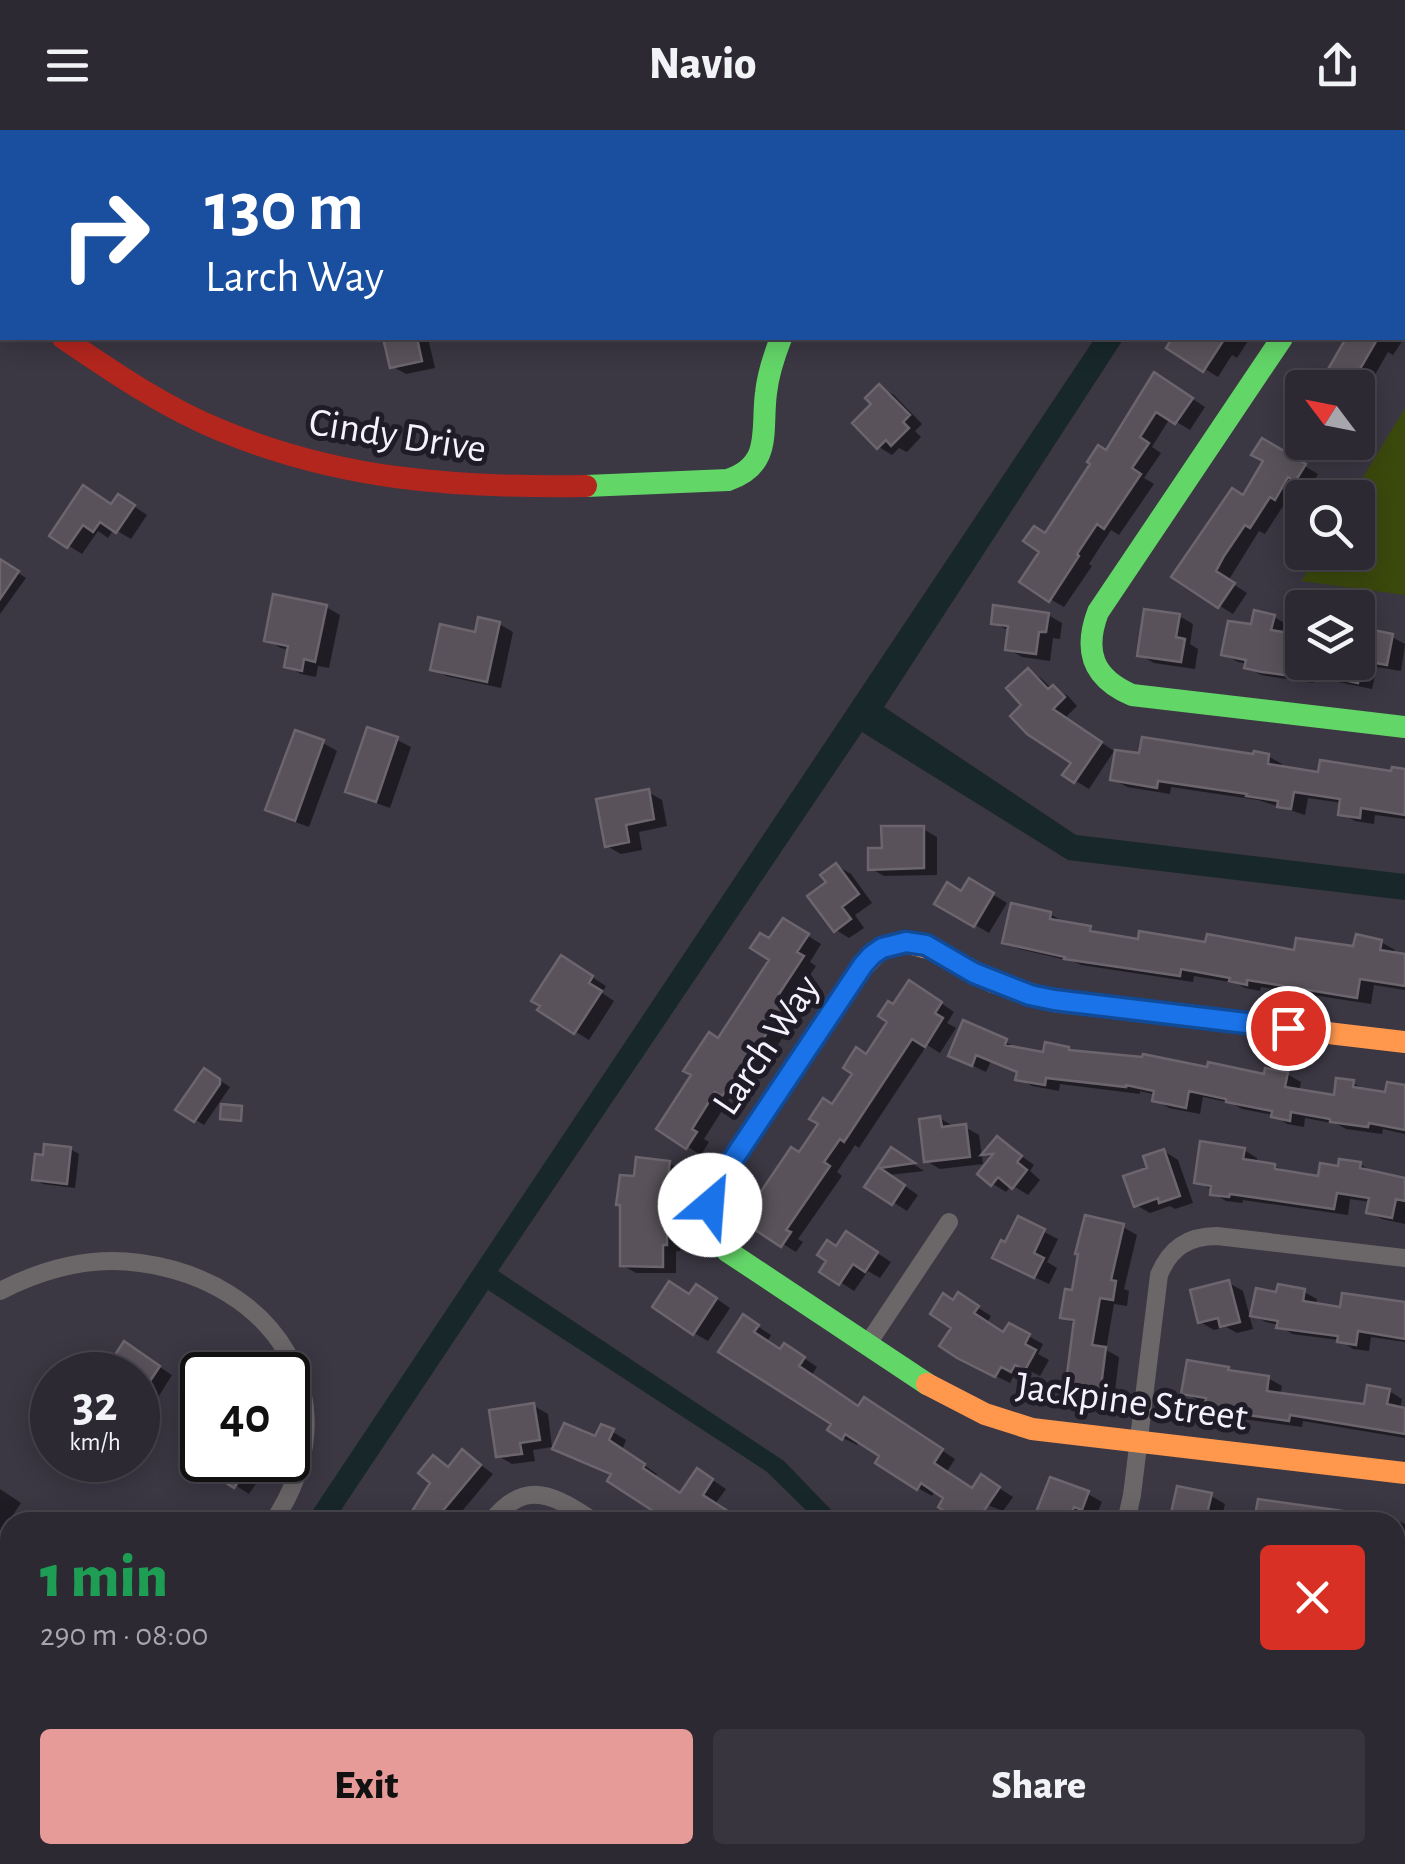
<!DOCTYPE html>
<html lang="en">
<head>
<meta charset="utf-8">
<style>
  body { margin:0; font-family:"Alegreya Sans",sans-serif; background:#38353e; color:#f1f3f6; height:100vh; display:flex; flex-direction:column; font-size:38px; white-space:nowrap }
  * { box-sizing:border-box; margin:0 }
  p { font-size:32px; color:#a6a6ac }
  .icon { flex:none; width:55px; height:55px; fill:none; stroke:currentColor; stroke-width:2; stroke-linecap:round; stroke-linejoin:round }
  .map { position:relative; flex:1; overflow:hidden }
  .panel { position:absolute; left:0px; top:1382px; width:1405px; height:352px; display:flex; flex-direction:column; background:#2c2932; border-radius:30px 30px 0 0; box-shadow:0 5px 25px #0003,0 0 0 2px #48454d }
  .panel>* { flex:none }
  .banner { position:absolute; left:0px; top:0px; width:1405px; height:210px; box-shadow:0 5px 25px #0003,0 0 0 2px #48454d; background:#1a4fa0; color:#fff; overflow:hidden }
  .needle { width:65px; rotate:302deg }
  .fabs { position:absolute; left:1285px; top:240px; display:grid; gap:20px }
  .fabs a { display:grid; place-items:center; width:90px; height:90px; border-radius:10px; background:#2c2932; box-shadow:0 5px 25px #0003,0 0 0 2px #48454d; font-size:50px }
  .speed { position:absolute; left:30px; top:1222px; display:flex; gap:20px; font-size:50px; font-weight:700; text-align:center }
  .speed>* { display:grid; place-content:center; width:130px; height:130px; border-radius:50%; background:#2c2932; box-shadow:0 5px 25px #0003,0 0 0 2px #48454d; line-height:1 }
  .speed small { font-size:25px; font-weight:400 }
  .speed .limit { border:5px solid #111; border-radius:15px; background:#fff; color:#111 }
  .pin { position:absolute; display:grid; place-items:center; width:85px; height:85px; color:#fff; margin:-42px; border:5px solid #fff; border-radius:50%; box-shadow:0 2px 10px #0007 }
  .me { position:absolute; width:110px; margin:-55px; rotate:27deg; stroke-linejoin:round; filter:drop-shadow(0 0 8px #0008) }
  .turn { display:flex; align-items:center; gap:35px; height:210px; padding:0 40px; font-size:45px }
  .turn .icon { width:130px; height:130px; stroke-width:2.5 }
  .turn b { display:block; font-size:70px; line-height:85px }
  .round { display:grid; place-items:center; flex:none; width:105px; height:105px; border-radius:10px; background:#38353e }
  .overview { display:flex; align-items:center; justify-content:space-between; height:170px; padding:0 40px }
  h1 { font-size:60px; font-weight:800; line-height:75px; color:#1e9e55 }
  .action { display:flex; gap:20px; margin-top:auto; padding:20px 40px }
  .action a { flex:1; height:115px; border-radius:10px; background:#e69b98; color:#111; font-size:40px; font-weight:800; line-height:115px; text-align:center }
  .action a+a { background:#38353e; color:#f1f3f6 }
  header { display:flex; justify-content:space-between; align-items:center; height:130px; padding:0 40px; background:#2c2932; font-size:45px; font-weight:800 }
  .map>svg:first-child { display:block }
  .green { fill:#3b490d }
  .water { fill:#18272a }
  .shadow { fill:#0007 }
  .building { fill:#59525a; stroke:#6c656d; stroke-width:2.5 }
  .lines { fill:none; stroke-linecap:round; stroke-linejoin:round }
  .street { stroke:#6b6668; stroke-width:18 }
  .fast { stroke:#63d668; stroke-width:22 }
  .slow { stroke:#ff974d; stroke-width:22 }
  .jam { stroke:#b3261e; stroke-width:22 }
  .route-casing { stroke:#114b97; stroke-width:25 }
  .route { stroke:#1a73e8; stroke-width:18 }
  .labels { text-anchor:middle; stroke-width:10; stroke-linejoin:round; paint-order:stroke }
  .street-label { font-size:40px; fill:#f4f0fd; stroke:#1f1b27 }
</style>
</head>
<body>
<header><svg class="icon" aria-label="menu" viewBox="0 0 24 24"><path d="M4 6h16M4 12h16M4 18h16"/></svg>Navio<svg class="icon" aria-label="share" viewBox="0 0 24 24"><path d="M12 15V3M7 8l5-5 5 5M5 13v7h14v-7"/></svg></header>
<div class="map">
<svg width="1405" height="1734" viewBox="0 0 1405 1734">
  <rect width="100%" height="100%" fill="#3b3743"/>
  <path class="green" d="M1405 278V465L1301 451 1318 423 1358 422V368L1351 367Z"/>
  <path class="water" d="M1095 208H1124L884 577 1076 705 1405 744V770L1068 730 862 602 498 1141 784 1331 836 1385 840 1392H814L808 1382 766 1341 488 1160 333 1392H305Z"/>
  <path class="shadow" d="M1345 0H1405V25H1402V2H1346Z
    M386 208H428L435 238 406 244 392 236Z
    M1175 208H1250L1237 228 1232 225 1218 247 1169 217Z
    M1349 208H1400L1403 210 1393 225 1388 222 1359 273 1358 258H1332L1323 252Z
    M1168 253 1205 277 1190 300 1170 288 1152 317 1161 323 1144 348 1154 354 1119 405 1111 400 1089 434 1092 436 1064 477 1050 469 1042 421 1046 406 1107 323Z
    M880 257 894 265 922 294 915 301 921 307 907 322 899 318 892 325 879 317 874 274Z
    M1262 311 1318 344 1310 357 1303 353 1290 375 1285 373 1265 404 1259 401 1228 451 1247 463 1233 484 1174 447 1245 367 1266 331Z
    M132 375 147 385 131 409 114 399 108 408 98 401 82 424 52 405 112 376Z
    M0 431 26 448 0 484Z
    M326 477 340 485 329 538 318 536 316 547 301 544 287 536 290 520 281 518 267 510Z
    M1048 485 1062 493 1060 509 1053 508 1050 531 1022 527 1008 519 1010 501 993 493Z
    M1179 486 1193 494 1190 514 1198 519 1195 539 1154 533 1140 525Z
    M1274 487 1288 495 1285 505 1302 508V532H1358V510L1392 507 1405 514 1401 541 1377 537 1372 559 1314 547 1313 553 1261 545 1247 537 1248 534 1238 532 1224 524 1253 497Z
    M499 494 513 502 501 558 446 546 433 538 477 505Z
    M1029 541 1042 549 1052 559 1054 558 1068 566 1077 576 1065 588 1114 621 1089 659 1066 645 1074 632 1025 575Z
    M296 603 323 613 337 621 309 697 282 687 268 679Z
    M397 610 411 617 390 678 362 668 348 660Z
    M1268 626 1282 634V638L1320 644 1405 641V689L1375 685 1374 694 1355 691 1341 683 1342 673 1308 668 1305 685 1258 670 1171 657 1170 664 1127 657 1113 649Z
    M648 662 662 670 667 696 639 702 642 720 621 724 607 716Z
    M923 699 937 707V745L884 746 870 738 884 721Z
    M837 736 851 744 872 773 855 785 864 798 849 808 836 800 829 753Z
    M970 751 1007 773 989 803 938 773 962 764Z
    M1050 784 1064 792 1090 798 1103 806 1296 823 1355 818 1381 812 1395 820 1394 825 1405 826V860L1374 855 1371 874 1261 857 1260 861 1245 858 1236 853 1194 846 1193 852 1081 835 1075 832 1019 819 1005 811Z
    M797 799 821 814 810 832 816 836 791 874 800 880 755 951 752 949 737 972 730 968 704 1009 709 1012 701 1025 659 999 772 830 770 811Z
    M575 836 606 856 602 863 614 871 589 910 541 880Z
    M923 861 954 882 947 893 956 898 940 923 927 915 859 1018 855 1015 837 1042 842 1046 798 1109 803 1112 796 1122 749 1093 834 977 890 891 894 877Z
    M964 894 1020 919 1045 925 1068 919 1075 923 1266 947 1287 944 1301 952 1299 962 1336 968 1353 953 1367 961 1387 964 1405 958V1004L1383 999 1382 1004 1346 999 1337 994 1305 988 1304 997 1287 994 1274 985 1242 979 1232 973 1203 967 1200 984 1169 978 1155 970 1156 965 1140 961V964L1060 954 1059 961 1032 956 1018 948 1019 943 991 931 986 942 965 932Z
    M213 946 230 957 204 995 178 979Z
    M940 988 954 997H965L979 1005 983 1034 940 1039 926 1031Z
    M997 1009 1034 1035 1030 1041 1040 1050 1028 1065 1012 1055 1006 1062 993 1054 992 1029 985 1024Z
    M70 1019 79 1024 75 1058 43 1054 34 1049Z
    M892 1020 924 1041 889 1045 918 1065 907 1081 868 1056Z
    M1244 1020 1257 1028V1033L1275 1036 1287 1043 1320 1049 1340 1039 1360 1034 1373 1042 1405 1050V1094L1382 1089 1369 1082 1371 1072 1350 1069 1348 1085 1243 1070 1242 1073 1226 1071 1213 1063V1060L1196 1052Z
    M1164 1021 1178 1030 1193 1073 1175 1079 1170 1076 1150 1083 1136 1075 1150 1039Z
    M669 1033 683 1041 676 1098 680 1101V1121H676V1143H636L622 1135 636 1049Z
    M1019 1089 1058 1109 1047 1132 1057 1138 1049 1154 1009 1135 1006 1115Z
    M1123 1097 1137 1105 1124 1159 1129 1161 1127 1176 1114 1174 1106 1220 1119 1227 1114 1270 1082 1266 1068 1258 1076 1194 1063 1187Z
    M860 1112 891 1132 880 1148 868 1141 854 1161 823 1141 837 1119Z
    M1229 1153 1243 1161 1253 1199 1237 1203 1226 1197 1214 1200 1200 1192Z
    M1304 1162 1317 1169 1316 1176 1343 1180 1405 1175V1212L1371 1207 1369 1221 1353 1219 1339 1210 1292 1204 1279 1195 1266 1192 1253 1185 1278 1165Z
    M711 1165 730 1178 708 1211 694 1203 691 1166Z
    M954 1172 972 1174 991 1186 987 1193 1005 1205 1010 1196 1043 1214 1038 1224 1049 1230 1040 1246 1030 1241 1026 1248 1015 1243 1010 1253 974 1235 955 1198Z
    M744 1188 771 1205 767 1212 781 1221 798 1224 817 1237 811 1246 859 1278H878L955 1329 946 1343 974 1361 996 1356 1013 1367 1003 1381 966 1367 935 1360 932 1366 918 1358 883 1325 860 1310 857 1315 843 1308 835 1293 721 1221Z
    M138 1223 172 1245 150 1280 138 1273V1245H96L112 1234Z
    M1228 1240 1235 1244 1268 1248 1282 1256 1280 1265 1366 1277 1389 1261 1402 1269 1400 1279 1405 1280V1308L1303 1291 1302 1297 1220 1286 1206 1278 1207 1272 1197 1270 1184 1262Z
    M534 1276 548 1284 552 1317 533 1320 535 1331 512 1334 498 1326Z
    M613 1302 626 1310 622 1320 657 1344 655 1348 682 1365 711 1349 726 1359 715 1374 742 1392H670L666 1390 667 1387 613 1345 597 1309Z
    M463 1322 493 1344 453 1392H401L408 1382 413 1385 434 1352V1328L450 1338Z
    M216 1330H272L249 1364 210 1339Z
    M1051 1350 1088 1364 1102 1372 1096 1386 1089 1383 1085 1392H1040L1036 1390Z
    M0 1359 21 1373 0 1404Z
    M1179 1359 1211 1366 1225 1374 1221 1390 1218 1389 1217 1392H1171Z
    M1260 1371 1376 1388 1377 1385 1393 1388 1405 1394V1435L1395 1433V1392H1257Z
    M1395 1544 1405 1550V1599L1395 1597Z
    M0 1599 9 1605 0 1619Z
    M1395 1683 1405 1685V1720L1395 1715Z
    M169 1725H231L225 1734H166L164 1732Z
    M311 1725H332L346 1734H313L308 1731Z
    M421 1725H467L461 1734 446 1732 445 1734H436Z
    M484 1725H543L545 1728 534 1734H489Z
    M593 1725H646L644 1734H591Z
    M724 1725H772L770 1734H722Z
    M900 1725H949L947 1734H898Z
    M1040 1725H1077L1084 1729 1083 1734H1038Z
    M1191 1725H1231L1228 1734H1201L1202 1731Z
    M1319 1725H1386L1378 1734H1329Z"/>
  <path class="building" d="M383 208H417L422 231 390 238Z
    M1172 208H1225L1203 242 1166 218Z
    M1346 208H1378L1349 258H1327L1320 253Z
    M1154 242 1193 268 1175 294 1156 282 1140 307 1149 313 1132 338 1141 344 1104 399 1097 394 1077 424 1079 426 1049 472 1019 452 1039 422 1023 411 1034 396 1045 403 1090 334 1087 332 1098 315 1106 320Z
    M879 254 910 285 903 292 909 298 891 316 886 310 877 319 852 293 871 274 865 268Z
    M1262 308 1306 334 1295 352 1288 347 1275 370 1270 367 1250 398 1245 395 1224 426 1216 441 1235 453 1218 478 1171 447 1232 358 1243 365 1263 331 1251 325Z
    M83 355 111 374 118 364 135 375 116 403 100 392 93 402 83 395 67 418 49 406Z
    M0 429 19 441 0 469Z
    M273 464 327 475 315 532 304 529 302 541 284 537 288 516 264 511Z
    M993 475 1049 483 1046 502H1039L1036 524 1005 520 1008 496 991 494Z
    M1144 479 1180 484 1176 507 1185 509 1181 532 1137 526Z
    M1254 480 1275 485 1271 500 1302 505V532H1363L1358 553 1300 541 1299 547 1262 542 1244 538 1246 530 1221 525 1228 491 1251 494Z
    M478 487 500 492 487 552 430 540 440 494 475 502Z
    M1363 498 1393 504 1387 535 1358 530V507L1361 508Z
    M1028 538 1048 559 1053 555 1065 567 1053 579 1102 612 1074 653 1062 645 1071 633 1027 604 1010 586 1021 575 1006 558Z
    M367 597 398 607 376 672 345 662Z
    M295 600 324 610 295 691 265 680Z
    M1142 607 1253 624 1254 621 1269 624 1268 634 1318 642 1320 630 1391 641 1392 637 1405 639V685L1361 678 1360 688 1338 685 1340 669 1294 662 1291 679 1277 677 1278 671 1246 666 1247 664 1158 651 1157 658 1110 650 1115 620 1139 623Z
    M649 659 654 689 626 695 629 712 605 717 596 669Z
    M881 696H924V738L868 740V718H882Z
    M836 733 859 764 842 777 851 789 834 802 807 766 826 752 820 745Z
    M969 748 994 763 974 797 934 774 947 752 961 761Z
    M1011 773 1051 782 1050 789 1091 796 1090 801 1138 809 1139 801 1205 812 1207 804 1294 820 1296 808 1353 816 1356 804 1382 810 1380 820 1405 824V856L1360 849 1357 868 1247 850V855L1229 851 1230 848 1181 839 1180 846 1064 829 1065 827 1002 813Z
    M783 788 809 804 797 822 804 826 779 864 788 870 740 945 737 943 722 966 715 962 692 999 697 1002 686 1019 656 999 691 945 683 941 709 902 718 908 769 830 750 818 760 803 769 808Z
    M561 825 593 846 589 853 602 861 574 904 537 880 540 876 531 871Z
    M909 850 942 872 935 883 943 888 925 917 912 909 844 1012 840 1009 824 1032 830 1036 786 1100 791 1102 781 1117 746 1094 762 1069 758 1066 791 1017 799 1022 818 994 809 989 823 968 832 974 852 944 843 938 856 917 866 924 887 892 878 886 888 871 893 874Z
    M963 890 1007 909 1005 915 1043 922 1045 912 1069 917V920L1142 927 1143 924 1207 937 1208 932 1264 944 1265 938 1288 942 1285 957 1334 965 1336 948 1354 950 1353 957 1385 962 1387 952 1405 955V1000L1369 993 1368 997 1330 992V989L1291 982 1290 991 1271 987 1272 981 1226 972V969L1189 961 1186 978 1152 971 1154 961 1126 955V957L1046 948 1045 955 1015 950 1017 942 976 925 972 936 948 926Z
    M204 938 220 949V954L194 992 175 980Z
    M221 974 242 976 241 991 220 989Z
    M940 986 942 997 966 994 970 1027 924 1032 919 989Z
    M997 1006 1022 1026 1017 1032 1027 1040 1012 1059 998 1047 991 1056 977 1044 993 1024 981 1025Z
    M1200 1011 1245 1018 1243 1029 1275 1034V1039L1318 1046 1320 1033 1338 1036 1339 1029 1361 1032 1360 1038 1405 1048V1071L1396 1069 1392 1088 1366 1083 1369 1068 1337 1063 1334 1079 1230 1064 1229 1067 1210 1065 1211 1056 1194 1053Z
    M44 1014 71 1017 67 1054 32 1050 35 1024 43 1025Z
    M891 1017 915 1033 880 1038 905 1055 892 1075 864 1057Z
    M1164 1019 1180 1066 1159 1073 1158 1068 1134 1077 1123 1046 1147 1038 1143 1026Z
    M636 1027 670 1031 663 1090H667V1115H663V1137L620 1136V1075H616L620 1045 634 1046Z
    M1085 1085 1124 1094 1111 1150 1116 1151 1113 1170 1100 1168 1092 1215 1106 1217 1100 1264 1065 1260 1074 1190 1060 1188 1065 1159 1072 1160 1078 1124H1075Z
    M1018 1086 1045 1099 1034 1123 1044 1128 1034 1148 992 1128 1001 1110 1005 1112Z
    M846 1101 878 1122 865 1142 853 1134 839 1155 819 1142 826 1131 817 1125 827 1110 836 1116Z
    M1229 1150 1240 1192 1220 1197 1218 1188 1198 1193 1190 1160Z
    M669 1151 689 1164 696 1154 717 1168 693 1205 652 1177Z
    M1278 1154 1305 1159 1303 1171 1340 1177 1342 1163 1405 1172V1209L1358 1201 1356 1215 1337 1212 1338 1206 1276 1198 1278 1191 1250 1186 1256 1158 1276 1162Z
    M958 1162 979 1176 974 1183 1003 1202 1009 1193 1030 1204 1025 1214 1036 1220 1025 1240 1015 1235 1011 1242 1001 1237 995 1247 957 1228 939 1216 951 1198 930 1184 943 1163 953 1170Z
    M743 1184 759 1195 754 1202 780 1219 784 1213 805 1227 799 1236 820 1250 858 1276 864 1267 943 1319 934 1333 972 1358 981 1344 1000 1357 977 1391 967 1383 961 1392 938 1377 943 1368 921 1353 917 1360 875 1333 879 1326 845 1304 842 1310 827 1300 831 1294 718 1222Z
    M124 1211 160 1236 138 1269V1245H87L100 1224 111 1231Z
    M1187 1230 1229 1237 1228 1240 1269 1246 1267 1261 1303 1266 1364 1274 1367 1255 1390 1259 1387 1274 1405 1278V1304L1290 1285 1289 1291 1204 1279 1206 1268 1181 1264Z
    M534 1273 540 1310 520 1313 522 1324 496 1327 489 1280Z
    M564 1293 595 1306 601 1294 614 1299 609 1310 645 1334 643 1338 680 1363 697 1338 713 1349 703 1365 731 1383 725 1392H670L607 1351 611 1344 552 1319Z
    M462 1319 481 1335 441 1383 455 1392H405L430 1353 418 1343 433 1325 448 1337Z
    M213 1330H253L234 1358 206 1340Z
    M1050 1347 1089 1361 1082 1380 1074 1377 1068 1392H1032Z
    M1177 1356 1212 1363 1207 1384 1204 1383 1202 1392H1169Z
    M1258 1369 1365 1384 1364 1392H1254Z"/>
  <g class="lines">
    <path class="street" d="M834 0 835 2
      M1402 81H1405
      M0 165 2 167
      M0 1161C43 1139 91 1126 140 1133 275 1151 354 1271 273 1392
      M867 1215 949 1092
      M491 1392C526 1346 557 1367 595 1392
      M1126 1392 1132 1365 1159 1145C1170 1118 1188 1106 1217 1106L1405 1128
      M1395 1632H1405
      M45 1734 51 1725
      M263 1734 269 1725
      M672 1734 674 1725
      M976 1734 977 1725
      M1267 1734 1270 1725"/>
    <path class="fast" d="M1282 208 1098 482C1083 522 1093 548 1132 565L1405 597
      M586 356 728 350C773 335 761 300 766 263 768 244 774 226 781 208
      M857 843 719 1052C707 1078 710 1098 727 1121L927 1254
      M1395 1483H1405
      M1116 1734 1117 1725"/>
    <path class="slow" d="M857 843 878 821 892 814 905 812 932 819 993 852 1054 871 1405 912
      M927 1254 985 1284 1032 1299 1405 1343"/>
    <path class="jam" d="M63 208C113 242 164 277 220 300 340 350 457 358 586 356"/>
  </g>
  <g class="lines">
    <g class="route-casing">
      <path id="route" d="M710 1075 718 1052 863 835 872 825 882 818 906 812 926 815 974 843 1030 865 1054 870 1288 898"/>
    </g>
    <use href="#route" class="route"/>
  </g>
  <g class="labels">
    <g class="street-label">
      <text transform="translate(398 304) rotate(9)" y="14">Cindy Drive</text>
      <text transform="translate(765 914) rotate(-56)" y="14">Larch Way</text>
      <text transform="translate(1132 1270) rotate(8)" y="14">Jackpine Street</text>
    </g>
  </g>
</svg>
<div class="fabs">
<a><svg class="needle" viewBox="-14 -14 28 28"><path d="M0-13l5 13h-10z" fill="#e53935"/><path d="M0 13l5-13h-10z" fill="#a6a6ac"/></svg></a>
<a><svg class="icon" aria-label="search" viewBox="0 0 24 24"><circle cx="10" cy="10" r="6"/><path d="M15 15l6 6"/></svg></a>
<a><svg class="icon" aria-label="layers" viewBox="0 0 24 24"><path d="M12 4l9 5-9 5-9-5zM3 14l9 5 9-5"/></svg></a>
</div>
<div class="speed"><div>32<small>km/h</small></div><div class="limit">40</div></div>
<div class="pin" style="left:1288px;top:898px;background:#d93025"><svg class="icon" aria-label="arrive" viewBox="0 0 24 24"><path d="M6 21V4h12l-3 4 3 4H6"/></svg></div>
<svg class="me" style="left:710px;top:1075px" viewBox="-20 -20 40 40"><circle r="19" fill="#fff"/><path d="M0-13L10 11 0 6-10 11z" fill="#1a73e8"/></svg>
<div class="banner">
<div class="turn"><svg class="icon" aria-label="right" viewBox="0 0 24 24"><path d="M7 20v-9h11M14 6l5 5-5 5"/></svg><div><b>130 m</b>Larch Way</div></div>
</div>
<section class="panel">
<div class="overview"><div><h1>1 min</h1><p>290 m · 08:00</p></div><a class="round" style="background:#d93025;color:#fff"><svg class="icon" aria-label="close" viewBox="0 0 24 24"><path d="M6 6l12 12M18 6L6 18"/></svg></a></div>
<div class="action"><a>Exit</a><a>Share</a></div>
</section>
</div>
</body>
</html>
